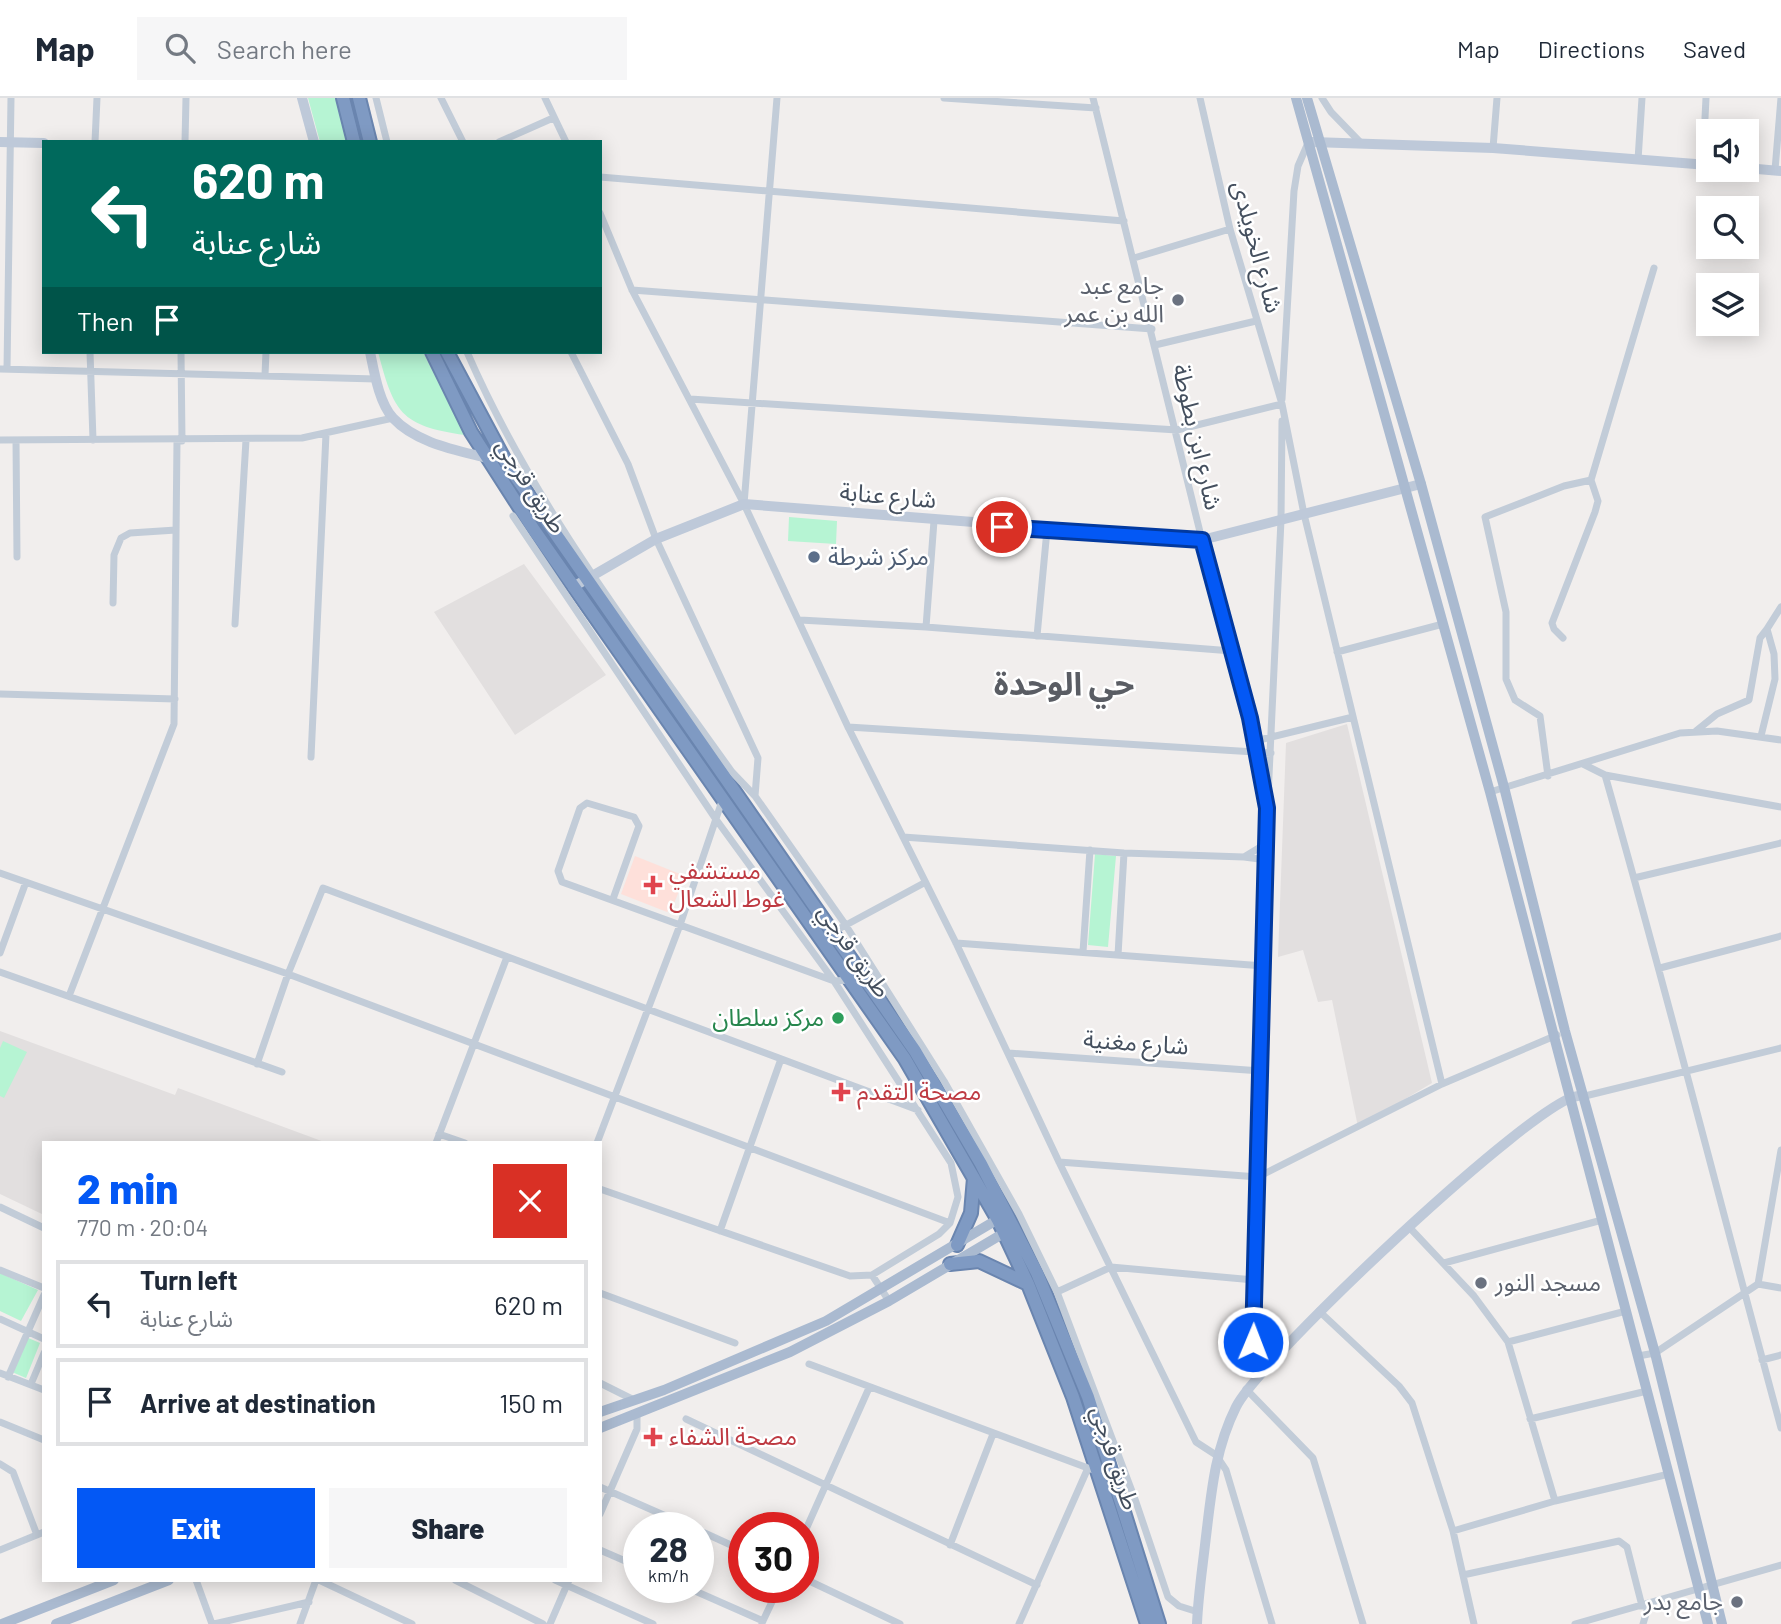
<!DOCTYPE html>
<html lang="en">
<head>
<meta charset="utf-8">
<style>
  body { margin:0; font-family:Barlow,"Noto Sans Arabic",sans-serif; background:#f6f6f7; color:#1f2937; height:100vh; display:flex; flex-direction:column; font-size:26px; white-space:nowrap }
  * { box-sizing:border-box; margin:0 }
  p { font-size:23px; color:#747a83 }
  .icon { flex:none; width:38px; height:38px; fill:none; stroke:currentColor; stroke-width:2; stroke-linecap:round; stroke-linejoin:round }
  .map { position:relative; flex:1; overflow:hidden }
  .details { position:absolute; left:42px; top:1043px; width:560px; height:441px; display:flex; flex-direction:column; background:#fff; border-radius:0px; box-shadow:0 4px 18px #0003 }
  .details>* { flex:none }
  .hud { position:absolute; left:42px; top:42px; width:560px; height:214px; border-radius:0px; box-shadow:0 4px 18px #0003; background:#00695c; color:#fff; overflow:hidden }
  .tools { position:absolute; left:1696px; top:21px; display:grid; gap:14px }
  .tools a { display:grid; place-items:center; width:63px; height:63px; border-radius:0px; background:#fff; box-shadow:0 4px 18px #0003; font-size:35px }
  .speed { position:absolute; left:623px; top:1414px; display:flex; gap:14px; font-size:35px; font-weight:700; text-align:center }
  .speed>* { display:grid; place-content:center; width:91px; height:91px; border-radius:50%; background:#fff; box-shadow:0 4px 18px #0003; line-height:1 }
  .speed small { font-size:18px; font-weight:400 }
  .speed .limit { border:10px solid #d22; background:#fff; color:#111 }
  .pin { position:absolute; display:grid; place-items:center; width:60px; height:60px; color:#fff; margin:-30px; border:4px solid #fff; border-radius:50%; box-shadow:0 2px 7px #0007 }
  .me { position:absolute; width:77px; margin:-38px; rotate:1deg; stroke-linejoin:round; filter:drop-shadow(0 0 5px #0008) }
  .turn { display:flex; align-items:center; gap:24px; height:147px; padding:0 35px; font-size:32px }
  .turn .icon { width:91px; height:91px; stroke-width:2.5 }
  .turn b { display:block; font-size:49px; line-height:60px }
  .then { display:flex; align-items:center; height:66px; padding:0 35px; background:#0003; gap:14px; font-size:26px }
  .round { display:grid; place-items:center; flex:none; width:74px; height:74px; border-radius:0px; background:#f6f6f7 }
  .summary { display:flex; align-items:center; justify-content:space-between; height:119px; padding:0 35px }
  h1 { font-size:42px; font-weight:800; line-height:52px; color:#0358f5 }
  .action { display:flex; gap:14px; margin-top:auto; padding:14px 35px }
  .action a { flex:1; height:80px; border-radius:0px; background:#0358f5; color:#fff; font-size:28px; font-weight:800; line-height:80px; text-align:center }
  .action a+a { background:#f6f6f7; color:#1f2937 }
  ul { padding:0; list-style:none }
  li { display:flex; align-items:center; gap:21px; height:88px; margin:0 14px 10px; padding:0 21px; border:4px solid #e0e1e3; border-radius:0px }
  li div { flex:1 }
  li b { display:block; font-size:26px }
  li em { font-style:normal }
  header { display:flex; align-items:center; gap:42px; box-sizing:border-box; height:98px; padding:0 35px; background:#fff; border-bottom:2px solid #e0e1e3 }
  header strong { font-size:33px }
  nav { display:flex; gap:38px; margin-inline-start:auto; font-size:24px }
  .search { width:490px; height:63px; background:#f6f6f7; display:flex; align-items:center; gap:18px; box-sizing:border-box; padding:0 24px; border-radius:0px; color:#747a83; font-size:26px }
  .map>svg:first-child { display:block }
  .education { fill:#e2dfdf }
  .medical { fill:#fee0da }
  .green { fill:#b6f4d3 }
  .lines { fill:none; stroke-linecap:round; stroke-linejoin:round }
  .highway-casing { stroke:#6a85af; stroke-width:16 }
  .street { stroke:#c2ccd8; stroke-width:7 }
  .secondary { stroke:#bec9d9; stroke-width:10 }
  .primary { stroke:#aabad0; stroke-width:10 }
  .highway { stroke:#7f9ac3; stroke-width:12 }
  .route-casing { stroke:#02399f; stroke-width:18 }
  .route { stroke:#0358f5; stroke-width:12 }
  .worship-dot { fill:#6b7280; stroke:#fff; stroke-width:2.5 }
  .service-dot { fill:#5c6f8a; stroke:#fff; stroke-width:2.5 }
  .health-dot { fill:#e0444e; stroke:#fff; stroke-width:2.5 }
  .leisure-dot { fill:#2e9e5b; stroke:#fff; stroke-width:2.5 }
  .labels { text-anchor:middle; stroke-width:5; stroke-linejoin:round; paint-order:stroke }
  .street-label { font-size:24px; fill:#444f5e; stroke:#fff }
  .worship-label { font-size:24px; fill:#5b616d; stroke:#fff; text-anchor:end }
  .service-label { font-size:24px; fill:#4e5e75; stroke:#fff; text-anchor:start }
  .health-label { font-size:24px; fill:#be3a42; stroke:#fff; text-anchor:start }
  .leisure-label { font-size:24px; fill:#27864d; stroke:#fff; text-anchor:end }
  .district-label { font-size:32px; font-weight:bold; fill:#5a5d64; stroke:#fff }
</style>
</head>
<body>
<header>
<strong>Map</strong>
<div class="search"><svg class="icon" aria-label="search" viewBox="0 0 24 24"><circle cx="10" cy="10" r="6"/><path d="M15 15l6 6"/></svg>Search here</div>
<nav><a>Map</a><a>Directions</a><a>Saved</a></nav>
</header>
<div class="map">
<svg width="1781" height="1526" viewBox="0 0 1781 1526">
  <rect width="100%" height="100%" fill="#f1eeed"/>
  <path class="education" d="M524 466 606 577 515 637 434 514Z
    M1347 626 1432 985 1358 1029 1332 902 1318 904 1303 852 1278 859 1286 645Z
    M0 933 175 997 178 990 327 1045H44V1117L0 1096Z"/>
  <path class="medical" d="M635 758 685 778 673 808 667 814 621 796Z"/>
  <path class="green" d="M308 0H336L347 44H320Z
    M378 254H423L465 337C400 328 394 314 378 254Z
    M789 419 837 423 836 446 788 443Z
    M1095 756 1116 758 1108 849 1088 847Z
    M3 943 27 954 4 1000 0 998V950Z
    M0 1175 38 1192 21 1223 0 1213Z
    M26 1239 40 1245 26 1280 12 1274Z"/>
  <g class="lines">
    <g class="highway-casing">
      <path id="highway" d="M343 0 354 44
        M359 0 370 44
        M432 254 471 334 534 432 905 961 998 1122 1028 1186 1073 1299 1147 1526
        M447 254 507 366 915 953 981 1066 1037 1175 1088 1299 1159 1526
        M957 1147 971 1115 974 1080
        M950 1166 979 1163 1028 1186"/>
    </g>
    <path class="street" d="M376 0 387 44
      M441 0 463 44
      M545 0 566 44
      M777 0 744 406 848 629 956 845 1059 1064 1196 1344 1216 1357 1226 1372 1272 1526
      M944 0 1096 10
      M1093 0 1202 442 1250 620 1267 710 1253 1244 1255 1257 1265 1272
      M1200 0 1230 131 1282 306 1304 416 1442 986
      M1322 0 1331 14 1360 44
      M1705 20 1706 0
      M95 44 97 0
      M185 44 186 0
      M499 44 553 20
      M1493 50 1497 0
      M1638 62 1642 0
      M1775 72 1781 0
      M600 79 1124 123
      M600 115 632 192 744 406
      M1134 160 1230 131
      M632 192 1152 231
      M1155 247 1256 223
      M90 254 93 342
      M181 254 182 343
      M467 254C533 406 636 539 732 674L755 698
      M571 254 628 366 656 441 758 660 755 698 845 826 944 983 1019 1116 1057 1194 1136 1404 1168 1499 1179 1508 1198 1514
      M0 271 376 281
      M7 271 11 0
      M265 277 266 254
      M690 301 1177 332 1282 306
      M1282 301 1294 93 1298 68 1308 45
      M0 342 302 340 393 320
      M16 342 17 459
      M1591 382 1654 170
      M513 418 715 720 834 883 562 784 558 773 580 710 587 705 634 719 639 728 613 801
      M113 505 114 457 121 440 130 435 176 432
      M800 522 926 529 1232 553
      M235 526 246 342
      M926 529 934 423
      M1037 538 1047 432
      M1337 554 1443 526
      M0 596 175 601
      M848 629 1271 655
      M1696 633 1717 616 1749 602 1760 540 1767 531
      M1761 638 1775 581 1774 556 1767 531 1781 509
      M1255 643 1353 619
      M311 659 326 336
      M1583 666 1605 677C1667 894 1722 1113 1781 1330
      M1605 677 1781 709
      M1548 678 1540 618 1515 602 1506 581V514L1485 419 1564 388 1591 382 1598 403 1595 414 1552 525 1554 531 1563 540
      M1490 694 1680 635 1717 633 1781 642
      M1268 699 1281 422 1282 323
      M903 739 1124 755 1244 759
      M1267 762 1244 759 1267 745
      M0 775 288 876 950 1125
      M1634 780 1781 745
      M833 834 924 785
      M956 845 1264 868
      M1083 854 1090 752
      M0 855 26 784
      M1118 857 1124 755
      M1660 870 1781 838
      M0 874 282 974
      M69 898 174 626 177 343
      M1009 955 1261 973
      M257 966 288 876 323 790 918 1012
      M1585 998 1781 950
      M439 1036 465 1045
      M436 1045 507 859
      M597 1045 680 827 722 703
      M1059 1064 1258 1079 1442 986 1557 937
      M600 1091 850 1178 872 1177 939 1136 950 1125 958 1099 951 1065 834 883 849 882
      M0 1109 44 1130
      M1409 1129 1474 1198 1508 1244 1555 1403
      M720 1133 781 961
      M1444 1165 1602 1122
      M0 1172 44 1190
      M872 1177 889 1203
      M1758 1186 1781 1052
      M1057 1194 1111 1169 1254 1182
      M600 1195 735 1245
      M1319 1213 1399 1288 1412 1305 1453 1433 1474 1526
      M0 1221 44 1241
      M1508 1244 1626 1213
      M1638 1258 1655 1255 1758 1186 1781 1190
      M1762 1262 1781 1257
      M809 1266 1096 1373
      M0 1275 44 1292
      M8 1279 44 1197
      M600 1285 634 1302
      M31 1286 44 1255
      M1246 1291 1313 1360 1363 1526
      M686 1321 1037 1487
      M1530 1321 1647 1293
      M0 1324 44 1342
      M0 1366 13 1374 37 1437
      M600 1389 693 1430
      M600 1416 637 1331V1315
      M698 1432 744 1453
      M1453 1433 1555 1403 1669 1376
      M803 1438 869 1290
      M950 1447 993 1336
      M0 1452 44 1434
      M600 1452 639 1469
      M1463 1477 1619 1443 1627 1449 1642 1508
      M803 1480 900 1526
      M196 1482 212 1526
      M319 1482 412 1526
      M455 1482 543 1526
      M555 1482 653 1526
      M686 1489 763 1523
      M762 1525 779 1489
      M214 1526 309 1504
      M300 1526 316 1482
      M550 1526 569 1482
      M1019 1526 1088 1370
      M1575 1526 1781 1467
      M1643 1526 1649 1506"/>
    <path class="secondary" d="M302 0 314 44
      M0 44 44 45
      M1312 44 1493 50 1708 67
      M1746 70 1781 73
      M370 254C374 273 379 305 393 320 416 345 456 352 487 360
      M573 489 656 441 744 406 1202 442 1421 386
      M1197 1526C1198 1500 1202 1473 1205 1447 1211 1398 1214 1353 1236 1309 1258 1263 1537 1000 1578 998"/>
    <path class="primary" d="M1296 0 1490 694 1708 1526
      M1307 0 1421 386 1504 689 1565 933 1655 1255 1722 1526
      M600 1314 664 1292 826 1223 1005 1117
      M600 1330 790 1254 889 1203 1009 1132
      M2 1526 114 1482
      M56 1526 169 1482"/>
    <use href="#highway" class="highway"/>
  </g>
  <g class="lines">
    <g class="route-casing">
      <path id="route" d="M1002 429 1202 442 1250 620 1267 710 1253 1244"/>
    </g>
    <use href="#route" class="route"/>
  </g>
  <g class="worship-dot">
    <circle cx="1178" cy="202" r="7"/>
    <circle cx="1481" cy="1185" r="7"/>
    <circle cx="1737" cy="1504" r="7"/>
  </g>
  <circle class="service-dot" cx="814" cy="459" r="7"/>
  <g class="health-dot">
    <path d="M649.5 776.5h7v7h7v7h-7v7h-7v-7h-7v-7h7z"/>
    <path d="M837.5 983.5h7v7h7v7h-7v7h-7v-7h-7v-7h7z"/>
    <path d="M649.5 1328.5h7v7h7v7h-7v7h-7v-7h-7v-7h7z"/>
  </g>
  <circle class="leisure-dot" cx="838" cy="920" r="7"/>
  <g class="labels">
    <g class="street-label">
      <text transform="translate(1257 149) rotate(75)" y="8">شارع الخويلدى</text>
      <text transform="translate(1197 339) rotate(77)" y="8">شارع ابن بطوطة</text>
      <text transform="translate(531 388) rotate(57)" y="8">طريق قرجي</text>
      <text transform="translate(888 398) rotate(5)" y="8">شارع عنابة</text>
      <text transform="translate(854 853) rotate(55)" y="8">طريق قرجي</text>
      <text transform="translate(1136 945) rotate(4)" y="8">شارع مغنية</text>
      <text transform="translate(1115 1360) rotate(72)" y="8">طريق قرجي</text>
    </g>
    <g class="worship-label">
      <text x="1164" y="196">جامع عبد<tspan x="1164" dy="28">الله بن عمر</tspan></text>
      <text x="1495" y="1193" text-anchor="start">مسجد النور</text>
      <text x="1723" y="1512">جامع بدر</text>
    </g>
    <g class="service-label">
      <text x="828" y="467">مركز شرطة</text>
    </g>
    <g class="health-label">
      <text x="669" y="781">مستشفي<tspan x="669" dy="28">غوط الشعال</tspan></text>
      <text x="857" y="1002">مصحة التقدم</text>
      <text x="669" y="1347">مصحة الشفاء</text>
    </g>
    <g class="leisure-label">
      <text x="824" y="928">مركز سلطان</text>
    </g>
    <g class="district-label">
      <text x="1064" y="597">حي الوحدة</text>
    </g>
  </g>
</svg>
<div class="tools">
<a><svg class="icon" aria-label="sound" viewBox="0 0 24 24"><path d="M4 9h4l5-4v14l-5-4H4zM17 9q2 3 0 6"/></svg></a>
<a><svg class="icon" aria-label="search" viewBox="0 0 24 24"><circle cx="10" cy="10" r="6"/><path d="M15 15l6 6"/></svg></a>
<a><svg class="icon" aria-label="layers" viewBox="0 0 24 24"><path d="M12 4l9 5-9 5-9-5zM3 14l9 5 9-5"/></svg></a>
</div>
<div class="speed"><div>28<small>km/h</small></div><div class="limit">30</div></div>
<div class="pin" style="left:1002px;top:429px;background:#d93025"><svg class="icon" aria-label="arrive" viewBox="0 0 24 24"><path d="M6 21V4h12l-3 4 3 4H6"/></svg></div>
<svg class="me" style="left:1253px;top:1244px" viewBox="-20 -20 40 40"><circle r="17" fill="#0358f5" stroke="#fff" stroke-width="3"/><path d="M0-11L8 9 0 5-8 9z" fill="#fff"/></svg>
<div class="hud">
<div class="turn"><svg class="icon" aria-label="left" viewBox="0 0 24 24"><path d="M17 20v-9H6M10 6l-5 5 5 5"/></svg><div><b>620 m</b>شارع عنابة</div></div>
<div class="then">Then<svg class="icon" aria-label="arrive" viewBox="0 0 24 24"><path d="M6 21V4h12l-3 4 3 4H6"/></svg></div>
</div>
<section class="details">
<div class="summary"><div><h1>2 min</h1><p>770 m · 20:04</p></div><a class="round" style="background:#d93025;color:#fff"><svg class="icon" aria-label="close" viewBox="0 0 24 24"><path d="M6 6l12 12M18 6L6 18"/></svg></a></div>
<ul>
<li><svg class="icon" aria-label="left" viewBox="0 0 24 24"><path d="M17 20v-9H6M10 6l-5 5 5 5"/></svg><div><b>Turn left</b><p>شارع عنابة</p></div><em>620 m</em></li>
<li><svg class="icon" aria-label="arrive" viewBox="0 0 24 24"><path d="M6 21V4h12l-3 4 3 4H6"/></svg><div><b>Arrive at destination</b></div><em>150 m</em></li>
</ul>
<div class="action"><a>Exit</a><a>Share</a></div>
</section>
</div>
</body>
</html>
